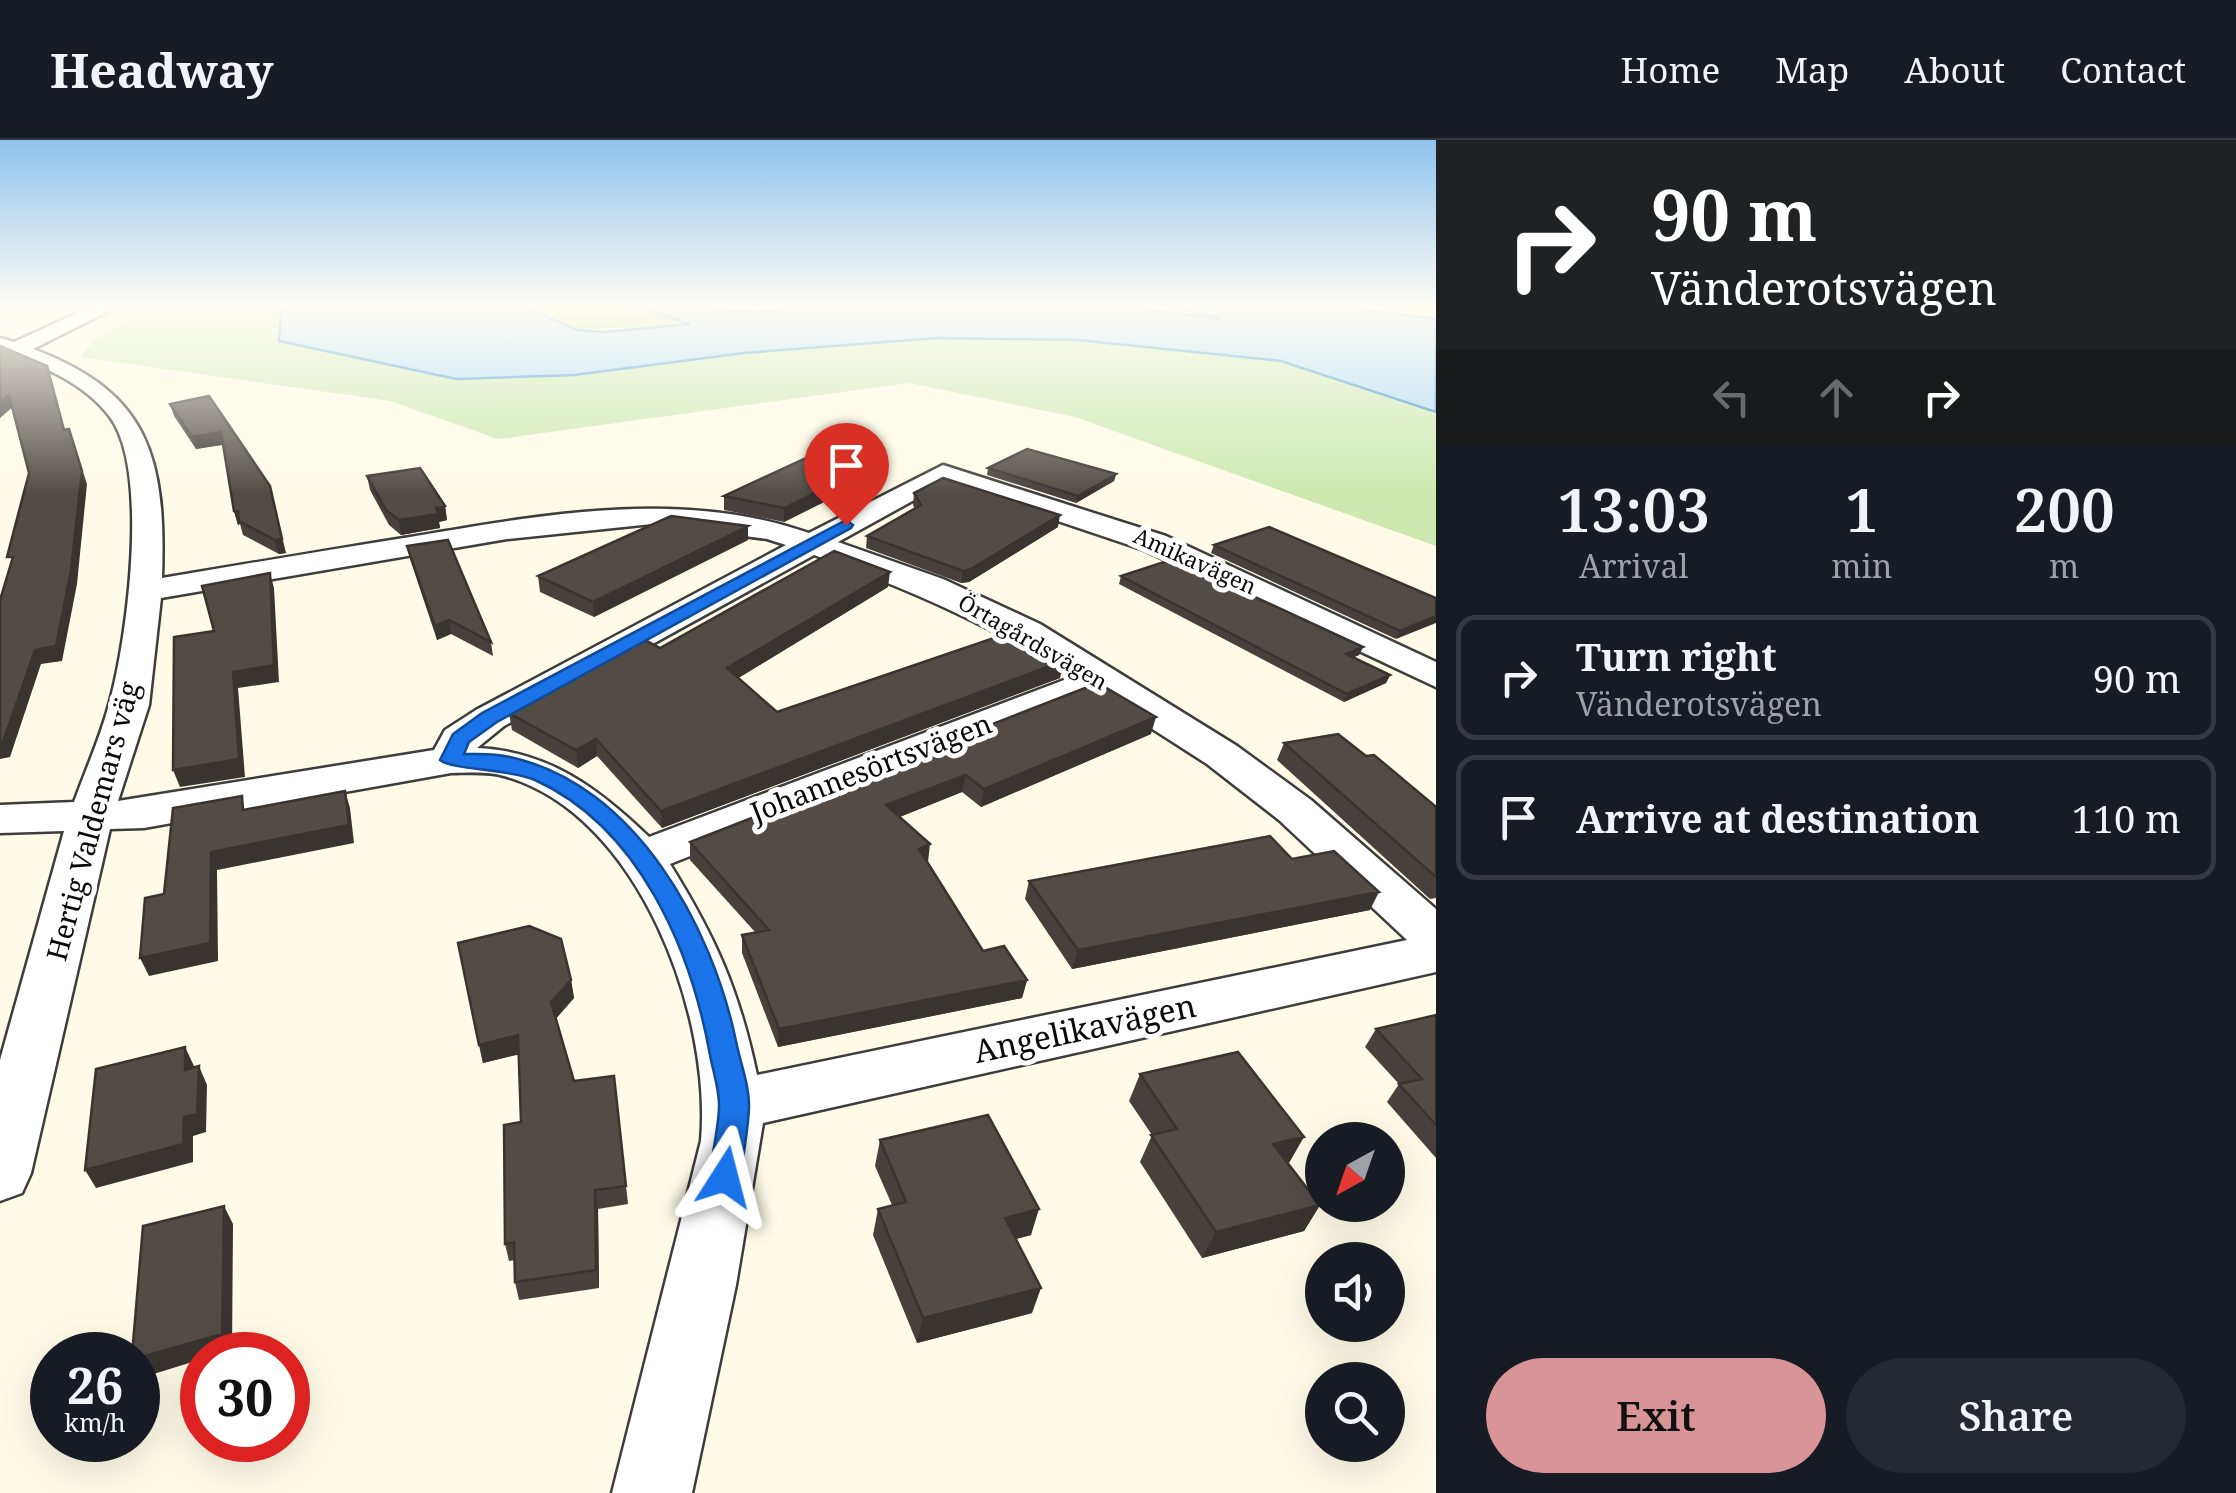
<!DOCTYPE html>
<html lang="en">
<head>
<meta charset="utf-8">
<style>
  body { margin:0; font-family:"Noto Serif",serif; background:#242831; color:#f1f3f6; height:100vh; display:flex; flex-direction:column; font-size:38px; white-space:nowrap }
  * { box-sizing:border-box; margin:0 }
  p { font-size:32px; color:#9ea1a6 }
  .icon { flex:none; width:55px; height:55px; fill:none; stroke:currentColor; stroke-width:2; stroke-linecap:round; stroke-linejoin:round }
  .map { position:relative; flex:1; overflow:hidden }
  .details { display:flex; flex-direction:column; background:#171b24; width:800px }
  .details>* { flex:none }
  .hud { background:#202124; color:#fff; overflow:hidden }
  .needle { width:65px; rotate:220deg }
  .controls { position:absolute; left:1305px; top:982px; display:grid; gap:20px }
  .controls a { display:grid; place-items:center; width:100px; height:100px; border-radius:50%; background:#171b24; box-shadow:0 10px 40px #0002; font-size:50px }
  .speed { position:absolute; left:30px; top:1192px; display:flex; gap:20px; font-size:50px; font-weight:700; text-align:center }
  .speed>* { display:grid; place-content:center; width:130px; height:130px; border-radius:50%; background:#171b24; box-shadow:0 10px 40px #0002; line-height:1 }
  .speed small { font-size:25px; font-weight:400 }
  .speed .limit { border:15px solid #d22; background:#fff; color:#111 }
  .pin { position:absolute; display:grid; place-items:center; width:85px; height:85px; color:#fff; margin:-102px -42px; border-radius:50% 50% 50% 0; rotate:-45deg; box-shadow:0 0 10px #0007 }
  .pin .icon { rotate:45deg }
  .me { position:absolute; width:110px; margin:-55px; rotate:9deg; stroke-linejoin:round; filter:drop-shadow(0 0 8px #0008) }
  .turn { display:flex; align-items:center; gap:35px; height:210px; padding:0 50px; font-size:45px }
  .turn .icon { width:130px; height:130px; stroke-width:2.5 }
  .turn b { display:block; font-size:70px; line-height:85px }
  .lanes { display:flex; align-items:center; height:95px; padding:0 50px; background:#0003; justify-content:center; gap:50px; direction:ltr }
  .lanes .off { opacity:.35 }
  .eta { display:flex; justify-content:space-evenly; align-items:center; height:170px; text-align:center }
  .eta b { font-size:60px; font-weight:600; line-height:70px }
  .cta { display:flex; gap:20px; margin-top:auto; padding:20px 50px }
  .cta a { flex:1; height:115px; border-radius:60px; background:#d99497; color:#111; font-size:40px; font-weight:600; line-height:115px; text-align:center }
  .cta a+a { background:#242831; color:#f1f3f6 }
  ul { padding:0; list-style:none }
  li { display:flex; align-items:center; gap:30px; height:125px; margin:0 20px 15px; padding:0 30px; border:5px solid #363941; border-radius:20px }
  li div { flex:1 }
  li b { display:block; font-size:38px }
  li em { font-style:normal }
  header { display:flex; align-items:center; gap:60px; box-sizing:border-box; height:140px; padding:0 50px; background:#171b24; border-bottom:2px solid #363941 }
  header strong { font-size:48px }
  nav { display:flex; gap:55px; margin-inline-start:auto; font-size:35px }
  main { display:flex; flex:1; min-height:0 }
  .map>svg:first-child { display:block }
  .green { fill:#cde9b1 }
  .forest { fill:#afda90 }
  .water { fill:#aad9f8; stroke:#308cd0; stroke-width:2.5 }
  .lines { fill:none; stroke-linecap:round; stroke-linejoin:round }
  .minor-casing { stroke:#3d3d3d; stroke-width:5 }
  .minor { fill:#fff; fill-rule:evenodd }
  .wall { fill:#47403c }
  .shaded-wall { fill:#3a3431 }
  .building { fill:#534b46; stroke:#3a3431; stroke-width:2.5 }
  .route { fill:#1a73e8; stroke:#114b97; stroke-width:2.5 }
  .labels { text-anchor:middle; stroke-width:10; stroke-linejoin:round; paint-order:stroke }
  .far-street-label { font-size:22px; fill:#0a0a0a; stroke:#fff }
  .street-label { font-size:28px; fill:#0a0a0a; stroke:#fff }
  .near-street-label { font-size:32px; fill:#0a0a0a; stroke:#fff }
</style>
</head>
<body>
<header>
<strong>Headway</strong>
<nav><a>Home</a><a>Map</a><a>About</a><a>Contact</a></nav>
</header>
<main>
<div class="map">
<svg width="1436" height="1353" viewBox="0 0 1436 1353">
  <rect width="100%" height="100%" fill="#fffbe7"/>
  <path class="green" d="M157 165H290L281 173 279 201 456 239 574 235 744 213 938 198 1078 200 1281 221 1436 272V406L1075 277 909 243 498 299 390 261 81 217 94 200Z"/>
  <path class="forest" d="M521 165H632L693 184 577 190Z"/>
  <path class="water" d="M290 165H521L577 190 603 192 690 184 632 165 756 172 838 165H1107L1221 179 1169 165H1325L1436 179V272L1281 221 1078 200 938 198 744 213 574 235 456 239 279 201 281 173Z"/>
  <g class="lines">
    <g class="minor-casing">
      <path id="minor" d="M95 165H121L33 209C151 253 166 320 162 438 244 424 327 410 410 397 541 375 681 348 809 393L943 325 1166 396 1436 522V547L1144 410 945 343 838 402 943 439 1040 484 1237 606 1311 660 1436 769V832L763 983 736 1145 692 1353H612L701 1001C712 875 639 673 504 636 488 631 468 633 451 633L144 688 110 689 31 1033 22 1053 0 1061V920L64 691 0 693V665L74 662C86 629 101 596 110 561 127 499 150 331 110 277 84 242 40 225 0 211V198L14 202ZM652 384 767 399 786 405 476 570 445 590 434 610 118 661 149 565 161 458 507 399ZM814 415C906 448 990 484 1072 537L649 697C599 649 549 611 477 608L504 586ZM1098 554 1207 624 1279 680 1407 800 757 935C739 850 716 798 670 724Z"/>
    </g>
    <use href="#minor" class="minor"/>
  </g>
  <path class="wall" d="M209 256 286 413 279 414 243 395 240 384 238 385 234 371 223 305 196 309 174 276 170 264Z
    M988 328 1116 334 1114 341 1076 363 987 335Z
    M882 333 784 382 724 370V356Z
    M367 336 445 366 447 380 439 382 440 388 401 395 389 385 370 350Z
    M914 353 1058 387 969 442 961 443 866 408 867 396 915 369 913 365Z
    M748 400 594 477 540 452 538 436Z
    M1214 405 1436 458 1396 499 1211 413Z
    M407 406 491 502 493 516 451 494 437 500 410 419Z
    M1121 436 1363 507 1359 515 1354 517 1390 535 1386 543 1344 562 1119 444Z
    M888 447 738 538 777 572 1063 521 1060 538 662 688 597 616 578 628 512 590 509 573 660 508Z
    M1098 543 1151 594 981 667 962 652 900 677 983 811 1027 840 1022 858 778 907 742 813V795L755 792 690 720V702Z
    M1284 603 1366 616 1436 667V758L1430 759 1277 620Z
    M1292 719 1370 770 1072 829 1025 759 1029 741Z
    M458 803 571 840 574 858 556 878 574 941 614 936 628 1064 598 1069 599 1148 519 1160 515 1142V1120L509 1121 505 1104 521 982 518 914 483 923Z
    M1436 875V1018L1387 962 1399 944 1365 907 1376 889Z
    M1140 934 1288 1023 1320 1065 1304 1091 1202 1118 1140 1022 1152 995 1129 961Z
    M880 1000 1031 1095 1016 1099 1032 1173 917 1203 873 1095 878 1069 892 1065 875 1026Z"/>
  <path class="shaded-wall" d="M9 255 14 266 0 278V262Z
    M69 289 87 344 77 444 62 521 41 524 10 617 0 619V602Z
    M221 292 225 304 196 309 192 297Z
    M883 319 882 333 784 382V368Z
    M1116 334 1114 341 1076 363 1078 356Z
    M270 346 286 413 279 414 275 400Z
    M445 366 447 380 439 382 440 388 401 395 399 380Z
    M234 371H238L240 384 238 385Z
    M1060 375 1058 387 969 442 961 443 963 431Z
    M748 386V400L594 477 593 462Z
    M890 432 888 447 727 545V528Z
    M270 433 274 448 279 542 238 548 245 637 180 647 173 630 233 532Z
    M1436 476V483L1396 499 1400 491Z
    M449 480 451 494 437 500 435 486Z
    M1363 507 1359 515 1343 522 1346 514Z
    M1063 521 1060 538 662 688 661 671Z
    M1390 535 1386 543 1344 562 1347 554Z
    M1156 577 1151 594 981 667 984 649Z
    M596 599 597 616 578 628 576 610Z
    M966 635 962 652 884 683 886 665Z
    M345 651 350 668 354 703 217 730 218 821 149 836 140 818 211 712Z
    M930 704 928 722 919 709Z
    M1379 752 1370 770 1072 829 1078 810Z
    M571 840 574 858 554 881 551 862Z
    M1027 840 1022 858 778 907 779 889Z
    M518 895 521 914 483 923 479 905Z
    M185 907 194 926V948L185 930Z
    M199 926 207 945 206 992 193 996V1022L96 1048 85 1030 184 977Z
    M1304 997 1289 1023 1273 1004Z
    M595 1050 598 1069 599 1148 596 1130Z
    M1320 1065 1304 1091 1202 1118 1216 1092Z
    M224 1066 233 1084 232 1211 217 1215H202V1219L144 1237 138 1228V1218Z
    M1039 1069 1031 1095 998 1104 1005 1078Z
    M1041 1148 1032 1173 917 1203 923 1178Z"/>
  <path class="building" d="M0 206 47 226 64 290 69 289 82 331 71 430 56 506 35 510 3 602H0V460L13 417H7L29 333 9 255 0 262Z
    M209 256 270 346 282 399 275 400 239 381 238 371H234L221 292 192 297 170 264Z
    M834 305 883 319 784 368 724 356Z
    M1027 309 1116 334 1078 356 988 328Z
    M420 328 445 366 436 368 438 374 399 380 386 370 367 336Z
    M943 338 1060 375 971 429 963 431 867 396 921 365 914 353Z
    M671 376 748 386 593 462 538 436Z
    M1269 387 1436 458V476L1400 491 1214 405Z
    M448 400 491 502 449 480 435 486 407 406Z
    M834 411 890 432 727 528 777 572 1014 491 1063 521 661 671 596 599 576 610 509 573 645 500 660 508Z
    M1173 419 1363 507 1346 514 1390 535 1347 554 1121 436Z
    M270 433 274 525 233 532 239 619 173 630 174 497 214 491 202 446Z
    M1098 543 1156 577 984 649 966 635 886 665 930 704 919 709 983 811 1004 806 1027 840 779 889 742 795 769 790 690 702Z
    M1338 594 1366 616 1374 615 1436 667V737L1284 603Z
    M345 651 349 685 211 712 210 803 140 818 145 758 164 754 173 668 242 656 243 670Z
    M1270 696 1292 719 1334 711 1379 752 1078 810 1029 741Z
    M529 786 561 799 571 840 551 862 574 941 614 936 626 1046 595 1050 596 1130 515 1142 514 1102 505 1104 504 985 521 982 518 895 479 905 458 803Z
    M1436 875V985L1399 944 1422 939 1376 889Z
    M185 907V930L199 926 197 974 184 977 183 1004 85 1030 96 929Z
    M1238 912 1304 997 1273 1004 1320 1065 1216 1092 1151 995 1177 989 1140 934Z
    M988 975 1039 1069 1005 1078 1041 1148 923 1178 878 1069 906 1062 880 1000Z
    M224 1066 222 1194 138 1218V1215H132L143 1086Z"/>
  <linearGradient id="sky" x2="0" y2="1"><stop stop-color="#8fc3ee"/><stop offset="0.47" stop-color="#fffdf4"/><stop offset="1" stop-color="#fffdf4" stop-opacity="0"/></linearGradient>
  <rect width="1436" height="354" fill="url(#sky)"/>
  <path class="route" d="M846 380 853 385 851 388 497 582 469 602 464 614C479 614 495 613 510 617 635 644 712 786 736 901 740 922 750 947 749 968 748 991 743 1014 741 1037L736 1047 725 1051 713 1047 709 1037C712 1014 718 991 719 968 720 951 713 932 710 915 691 810 640 688 535 640 511 629 451 630 440 620L453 594 482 573Z"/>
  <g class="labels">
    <g class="far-street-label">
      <text transform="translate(1195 421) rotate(24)" y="8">Amikavägen</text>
      <text transform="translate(1033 502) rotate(30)" y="8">Örtagårdsvägen</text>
    </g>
    <g class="street-label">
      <text transform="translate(871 628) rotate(-21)" y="10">Johannesörtsvägen</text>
      <text transform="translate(93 681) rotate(-75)" y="10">Hertig Valdemars väg</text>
    </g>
    <g class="near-street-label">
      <text transform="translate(1085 889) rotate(-12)" y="11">Angelikavägen</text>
    </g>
  </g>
</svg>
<div class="controls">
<a><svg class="needle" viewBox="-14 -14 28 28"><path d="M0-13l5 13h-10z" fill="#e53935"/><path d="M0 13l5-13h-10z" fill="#9ea1a6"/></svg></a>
<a><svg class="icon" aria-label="sound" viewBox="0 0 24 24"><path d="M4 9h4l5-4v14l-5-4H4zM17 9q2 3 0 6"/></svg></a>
<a><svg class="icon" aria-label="search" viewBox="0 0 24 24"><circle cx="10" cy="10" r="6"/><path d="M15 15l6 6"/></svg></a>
</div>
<div class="speed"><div>26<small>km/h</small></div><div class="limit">30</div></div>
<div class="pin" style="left:846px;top:385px;background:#d93025"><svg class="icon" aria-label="arrive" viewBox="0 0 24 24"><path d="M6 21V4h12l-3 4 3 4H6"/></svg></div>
<svg class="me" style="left:725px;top:1037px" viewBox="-20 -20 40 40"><path d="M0-17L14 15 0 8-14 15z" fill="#1a73e8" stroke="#fff" stroke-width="4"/></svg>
</div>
<section class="details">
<div class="hud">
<div class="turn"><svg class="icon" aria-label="right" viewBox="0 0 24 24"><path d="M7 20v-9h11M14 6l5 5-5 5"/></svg><div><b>90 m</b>Vänderotsvägen</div></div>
<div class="lanes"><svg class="icon off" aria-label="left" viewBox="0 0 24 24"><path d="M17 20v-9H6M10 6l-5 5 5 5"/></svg><svg class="icon off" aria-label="ahead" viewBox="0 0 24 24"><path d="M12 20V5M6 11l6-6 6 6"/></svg><svg class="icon" aria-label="right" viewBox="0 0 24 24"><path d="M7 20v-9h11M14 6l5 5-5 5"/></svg></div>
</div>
<div class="eta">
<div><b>13:03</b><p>Arrival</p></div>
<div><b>1</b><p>min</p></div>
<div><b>200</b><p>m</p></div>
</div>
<ul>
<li><svg class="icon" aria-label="right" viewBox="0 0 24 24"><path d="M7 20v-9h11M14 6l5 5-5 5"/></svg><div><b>Turn right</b><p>Vänderotsvägen</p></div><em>90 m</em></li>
<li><svg class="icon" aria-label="arrive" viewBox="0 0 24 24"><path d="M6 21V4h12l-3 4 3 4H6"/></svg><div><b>Arrive at destination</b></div><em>110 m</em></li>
</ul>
<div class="cta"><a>Exit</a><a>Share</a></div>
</section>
</main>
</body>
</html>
